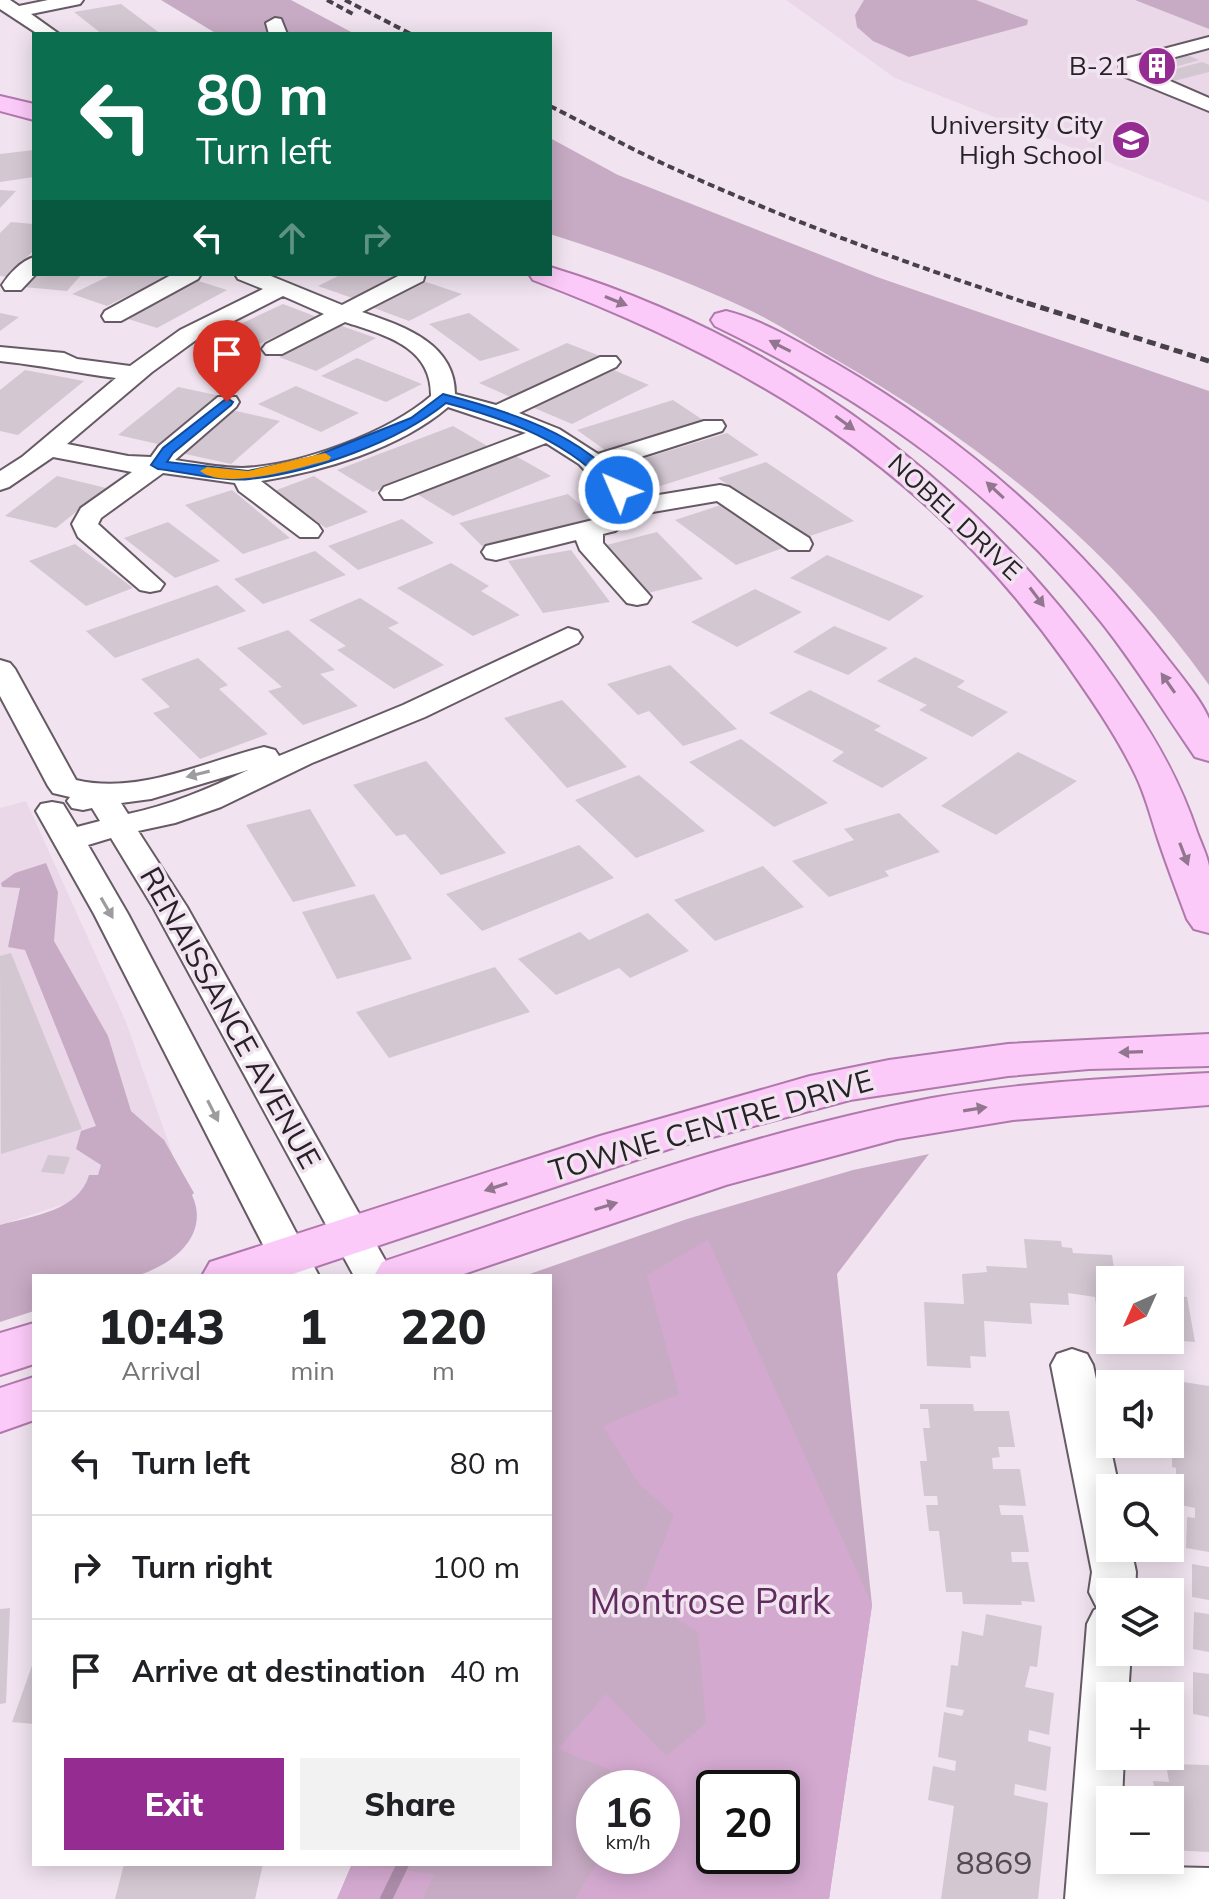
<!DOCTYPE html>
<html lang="en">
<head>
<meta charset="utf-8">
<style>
  body { margin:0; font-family:Mulish,sans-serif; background:#f2f2f2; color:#202124; height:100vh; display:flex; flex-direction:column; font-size:30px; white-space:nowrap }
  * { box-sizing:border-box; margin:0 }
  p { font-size:26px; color:#757577 }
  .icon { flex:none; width:44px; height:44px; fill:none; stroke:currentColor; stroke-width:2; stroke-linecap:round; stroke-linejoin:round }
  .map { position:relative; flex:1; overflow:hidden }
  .drawer { position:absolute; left:32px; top:1274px; width:520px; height:592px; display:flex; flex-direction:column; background:#fff; border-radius:0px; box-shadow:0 4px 20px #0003 }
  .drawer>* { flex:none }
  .guide { position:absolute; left:32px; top:32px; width:520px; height:244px; border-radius:0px; box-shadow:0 4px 20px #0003; background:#0b6e4f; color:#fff; overflow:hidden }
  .needle { width:52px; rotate:225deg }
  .fabs { position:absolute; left:1096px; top:1266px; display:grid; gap:16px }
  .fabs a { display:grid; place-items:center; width:88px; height:88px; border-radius:0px; background:#fff; box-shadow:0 4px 20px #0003; font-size:40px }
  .speed { position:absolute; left:576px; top:1770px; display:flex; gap:16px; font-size:40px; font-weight:700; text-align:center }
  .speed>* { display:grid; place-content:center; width:104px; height:104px; border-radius:50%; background:#fff; box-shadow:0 4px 20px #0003; line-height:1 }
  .speed small { font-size:20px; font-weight:400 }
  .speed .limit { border:4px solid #111; border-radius:12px; background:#fff; color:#111 }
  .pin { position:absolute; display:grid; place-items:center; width:68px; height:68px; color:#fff; margin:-82px -34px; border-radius:50% 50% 50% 0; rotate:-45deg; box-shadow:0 0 8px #0007 }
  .pin .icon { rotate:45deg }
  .me { position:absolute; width:88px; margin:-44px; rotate:315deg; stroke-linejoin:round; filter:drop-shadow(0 0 6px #0008) }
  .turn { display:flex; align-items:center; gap:28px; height:168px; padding:0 32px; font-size:36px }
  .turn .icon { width:104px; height:104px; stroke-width:2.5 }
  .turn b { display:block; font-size:56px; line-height:68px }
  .lanes { display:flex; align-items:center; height:76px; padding:0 32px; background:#0003; justify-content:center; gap:40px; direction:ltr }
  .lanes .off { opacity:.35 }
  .eta { display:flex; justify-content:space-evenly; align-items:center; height:136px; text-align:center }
  .eta b { font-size:48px; font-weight:800; line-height:56px }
  .action { display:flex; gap:16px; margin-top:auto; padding:16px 32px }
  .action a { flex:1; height:92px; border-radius:0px; background:#942c91; color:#fff; font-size:32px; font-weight:800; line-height:92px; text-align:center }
  .action a+a { background:#f2f2f2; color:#202124 }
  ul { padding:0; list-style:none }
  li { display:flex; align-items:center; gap:24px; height:104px; padding:0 32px; border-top:2px solid #e0e0e0 }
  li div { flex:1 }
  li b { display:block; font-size:30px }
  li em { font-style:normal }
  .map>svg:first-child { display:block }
  .built { fill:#ead7e8 }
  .green { fill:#c7abc4; fill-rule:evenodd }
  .forest { fill:#d4a9d0; fill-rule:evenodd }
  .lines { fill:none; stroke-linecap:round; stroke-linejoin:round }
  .stream { stroke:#ac8ca9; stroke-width:12 }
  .building { fill:#d3c7d2 }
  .minor-casing { stroke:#665b65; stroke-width:4 }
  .major-casing { stroke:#b078ac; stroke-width:4 }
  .minor { fill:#fff; fill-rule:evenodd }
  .major { fill:#fccaf8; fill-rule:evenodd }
  .rail-far1 { stroke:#484148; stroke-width:4; stroke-dasharray:7 4; stroke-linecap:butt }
  .rail { stroke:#484148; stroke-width:5; stroke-dasharray:9 5; stroke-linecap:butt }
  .oneway { fill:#927690 }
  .oneway2 { fill:#9e9c9e }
  .route { fill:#1a73e8; stroke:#114b97; stroke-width:2 }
  .slow { fill:#f59e0b }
  .labels { text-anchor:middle; stroke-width:7; stroke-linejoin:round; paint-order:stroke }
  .far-poi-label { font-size:26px; fill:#272227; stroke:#f1e4f0; text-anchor:end }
  .far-street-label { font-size:26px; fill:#272227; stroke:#f1e4f0 }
  .street-label { font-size:30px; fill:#272227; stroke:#f1e4f0 }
  .near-number-label { font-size:32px; fill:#524b52 }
  .near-park-label { font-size:36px; fill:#602b5d; stroke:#f1e4f0 }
</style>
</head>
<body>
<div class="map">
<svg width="1209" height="1899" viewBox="0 0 1209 1899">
  <rect width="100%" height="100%" fill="#f1e4f0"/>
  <path class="built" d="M786 0H1209V202L895 78Z
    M26 801 126 1022 177 1167 0 1225V808Z"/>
  <path class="green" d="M161 0H291L355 34H217Z
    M864 0H976L1028 20 1027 25 909 57 873 41 857 27 855 15Z
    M1135 0H1209V29Z
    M550 138 618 175 877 277 1209 391V685C1111 546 980 442 833 358 803 341 774 321 743 307 680 278 616 255 550 234Z
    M46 863 58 892 54 941 108 1036 131 1111 164 1140 194 1193 192 1195C210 1234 175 1264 139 1275 121 1281 57 1276 34 1276V1311L0 1322V1225C32 1216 79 1211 89 1175H98L101 1165 76 1149 81 1131 96 1126 25 950 8 947 20 888 2 887 1 883 15 873Z
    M929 1154 837 1274 872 1605 829 1899H337L352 1864H550V1276H524L687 1219 853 1170ZM594 1788H662V1856H594ZM714 1788H782V1856H714Z"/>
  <path class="forest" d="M708 1240 872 1605 829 1899H575L601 1856H662V1788H642L644 1784 558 1749 606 1694 666 1756 706 1724 698 1632 642 1597 674 1515 639 1484 603 1426 679 1394 647 1275ZM714 1788H782V1856H714Z
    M352 1864 434 1874 423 1899H337Z"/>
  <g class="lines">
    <path class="stream" d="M386 1899 403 1864"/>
  </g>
  <path class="building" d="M121 4 161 34H102L74 12Z
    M1182 53 1199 60 1154 73 1136 65Z
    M1202 62 1209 65V72L1174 81 1156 74Z
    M34 150V177L0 182V154Z
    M0 190 16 191 0 208Z
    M11 222 34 224V250L7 277 0 276V233Z
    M36 274H82L67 291 24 287Z
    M113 274H158L166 277 107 306 72 294Z
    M342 274H408L358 300 318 286Z
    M192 279 227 290 157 328 122 317Z
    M426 282 462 294 409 321 374 308Z
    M283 304 317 317 255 346 221 333Z
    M0 313 19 317 0 331Z
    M469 313 520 350 480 361 429 324Z
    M339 325 376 338 316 371 279 357Z
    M567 343 600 356 513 398 479 383Z
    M357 358 422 384 386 402 321 376Z
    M609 368 649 385 572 424 532 407Z
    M25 370 84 381 18 435 0 431V390Z
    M296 386 359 413 321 432 258 404Z
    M178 387 221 396 162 445 118 435Z
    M673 400 706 422 609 453 577 430Z
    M232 410 280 421 231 464 181 453Z
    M453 426 489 447 373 492 337 470Z
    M727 433 759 455 660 486 629 463Z
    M514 455 551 476 453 516 417 494Z
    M766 462 854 521 804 538 718 478Z
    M57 476 106 488 56 528 5 516Z
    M314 476 368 512 326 528 274 491Z
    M232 490 290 538 243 554 185 505Z
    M568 494 596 519 485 549 459 523Z
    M721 505 783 548 736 565 675 520Z
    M402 519 434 543 358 570 328 546Z
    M168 522 220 561 175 578 124 538Z
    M657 532 703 579 648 593 603 546Z
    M75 544 133 588 86 606 29 561Z
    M571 550 610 602 543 613 508 561Z
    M315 551 346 575 263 604 234 579Z
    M827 555 924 596 889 621 790 578Z
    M451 563 489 586 481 591 520 615 473 636 397 588Z
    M217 585 246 611 115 658 86 631Z
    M755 589 802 612 737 647 691 622Z
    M360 598 399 623 388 628 444 665 394 689 337 650 346 646 309 620Z
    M834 626 888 648 848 675 793 652Z
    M288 630 335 670 320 674 358 706 303 725 268 691 282 687 237 648Z
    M915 657 965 681 957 687 1008 712 972 737 919 710 927 705 877 681Z
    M198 658 228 685 219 689 268 734 200 759 153 713 170 707 141 679Z
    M670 665 737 729 683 746 649 711 638 715 607 684Z
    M810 690 881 726 874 730 928 758 882 788 832 761 844 752 769 713Z
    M562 700 627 767 567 788 504 718Z
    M741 739 828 803 774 827 689 762Z
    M1018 752 1077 781 996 835 941 806Z
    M426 761 506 853 441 875 405 834 396 836 353 785Z
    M639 775 705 831 636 858 575 800Z
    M310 809 356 886 293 902 246 825Z
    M899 813 940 852 885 871 889 876 829 897 792 861 854 840 844 829Z
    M579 845 614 878 482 931 446 894Z
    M763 866 804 907 715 941 674 900Z
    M374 894 412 959 337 979 302 912Z
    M648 913 689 951 630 978 619 968 556 995 518 959 580 932 589 940Z
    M11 953 82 1129 1 1154 0 956Z
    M495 967 530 1012 389 1058 356 1012Z
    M48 1155 70 1157 64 1174 41 1172Z
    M1024 1239 1061 1241 1062 1247 1072 1248 1073 1253 1112 1255 1114 1268H1127L1128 1280H1110V1313L1097 1312 1095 1297 1068 1293 1069 1305 1030 1303 1032 1324 984 1321 986 1357 970 1356 971 1368 927 1366 924 1302 964 1304 962 1274 987 1272 986 1266 1027 1268Z
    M1170 1296 1187 1297 1195 1342 1170 1340Z
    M1151 1377 1209 1386V1552L1186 1548 1187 1517 1195 1518V1508L1176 1504V1468L1172 1467V1457L1165 1455V1444H1170V1384H1151Z
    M920 1404H973L974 1411H1009L1015 1447H998L1000 1457 992 1458 993 1469H1020L1026 1506 999 1505 1001 1515H1023L1029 1552H1011L1012 1562H1028L1035 1602 1021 1601 1022 1605 963 1604 962 1592H946L939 1531H929L926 1505H938L937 1496H924L920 1461H927L923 1428H930L928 1409H920Z
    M1192 1564 1209 1567V1600L1192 1597Z
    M10 1608 6 1703 0 1704V1609Z
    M1194 1612 1209 1614V1652L1193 1649Z
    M986 1614 1042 1626 1037 1667 1030 1666 1025 1687 1054 1693 1049 1735 1029 1730 1028 1741 1051 1747 1046 1791 1015 1784 1014 1795 1048 1803 1038 1899H941L954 1806 928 1800 933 1766 955 1771 956 1761 938 1757 944 1712 962 1716 964 1710 946 1707 951 1665 958 1666 962 1631 983 1636Z
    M34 1660V1724L12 1722Z
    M1193 1672 1209 1674V1717L1193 1714Z
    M1166 1764 1209 1765V1852L1170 1850V1800H1156L1153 1781 1169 1782Z
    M124 1864H263L255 1899H115Z"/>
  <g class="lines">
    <g class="minor-casing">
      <path id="minor" d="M0 0H10L19 6 48 0H83L80 4 31 14 59 34H38L0 9Z
        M275 18 281 19 287 34H269L266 23Z
        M1209 37V48L1138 67 1209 98V111L1123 76 1119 66 1125 59Z
        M34 257V274H36L21 290H5L2 285C9 274 21 261 34 257Z
        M173 274H201L198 279 121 321H105L102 316 105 311Z
        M235 274H266L342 305 402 274H425L423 281 362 312C403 326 455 343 455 394L496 405 600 357H616L620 362 616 367 519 413 559 429 598 454 704 421H722L725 426 722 431 612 466 640 498 720 485 729 487 809 538 812 544 809 550H789L717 501 641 514 615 531 603 534V543L651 597 647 603 637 605 627 603 580 550 576 540 496 560 486 558 482 552 486 546 597 519 618 505 579 464 546 443 402 499H384L380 493 384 487 526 433 448 407C399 449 323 471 261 481L318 525 322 531 318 537H300L239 491 235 483 163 473 101 518 98 524 164 584 160 590 150 592 140 590 78 537 72 524 81 508 132 472 53 457 9 487 0 490V471L22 457 116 378C76 373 40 365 0 361V347L64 353 77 359 130 366 180 330 263 289 238 279ZM283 296 324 314 266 344 262 349 266 354H282L345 322C384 335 432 346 431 396 388 433 299 466 242 468 219 468 197 463 175 460L236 407 239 402 236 397H218L159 446 151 457 128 456 67 444 152 372 196 340Z
        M568 628 578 631 582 637 578 643 425 717 312 763 221 807 175 823 138 831 187 907 394 1276H354L153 907 111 838 88 845 128 914 319 1276H279L94 914 36 811 41 804 52 802 63 804 77 827 100 821 92 808 83 810 72 808 67 801 70 797 53 793 48 786 0 696V660L10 663 15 669 76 780C139 795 203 762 264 747L275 750 279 756 403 705ZM248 770C208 789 170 805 128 814L121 803 151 799Z
        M1072 1349 1087 1354 1093 1365 1119 1488H1110V1548H1131L1136 1572 1135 1592H1110V1652H1131L1128 1696H1110V1756H1124L1122 1800H1110V1860H1118L1117 1866 1209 1868V1899H1065L1087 1624 1094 1610 1101 1607 1096 1606 1089 1592 1092 1572 1051 1365 1057 1354Z"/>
    </g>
    <g class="major-casing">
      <path id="major" d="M0 96 34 104V120L0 111Z
        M550 267C790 340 993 494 1131 703 1159 744 1181 784 1197 832 1201 843 1207 855 1209 866 1209 887 1209 911 1209 933L1194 929 1187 919C1177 892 1167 866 1158 839 1151 818 1146 797 1136 776 1117 736 1091 699 1066 663 928 468 752 363 533 280L529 274H550Z
        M726 311C763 320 802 344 835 363 963 437 1070 532 1160 649 1173 666 1202 700 1209 719 1209 730 1209 749 1209 761L1195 757C1164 712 1136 666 1102 623 995 489 868 400 715 326L711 320 715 314Z
        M1209 1034V1066L1089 1069 1008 1076 850 1100 672 1148 287 1276H202L210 1262 600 1136 810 1076 889 1060 1008 1044Z
        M1209 1073V1105L1013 1120 897 1139 726 1185 458 1276H374L382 1262C563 1202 744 1133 932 1098 1023 1082 1117 1078 1209 1073Z
        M34 1323V1364L0 1375V1333Z
        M34 1377V1420L0 1432V1388Z"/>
    </g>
    <use href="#minor" class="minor"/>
    <use href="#major" class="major"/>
    <path class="rail-far1" d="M327 0 353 14
      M345 0 411 34
      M550 106C588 125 625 146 664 164 783 219 908 264 1033 305"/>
    <path class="rail" d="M1027 303 1209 361"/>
  </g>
  <defs><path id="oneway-solid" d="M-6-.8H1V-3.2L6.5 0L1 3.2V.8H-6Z" transform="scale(2)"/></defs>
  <g class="oneway">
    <use href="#oneway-solid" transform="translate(616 301) rotate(22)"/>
    <use href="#oneway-solid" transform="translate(780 346) rotate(-153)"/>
    <use href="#oneway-solid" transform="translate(845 423) rotate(36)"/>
    <use href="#oneway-solid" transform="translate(995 490) rotate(-137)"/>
    <use href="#oneway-solid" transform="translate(1037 597) rotate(53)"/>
    <use href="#oneway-solid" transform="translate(1168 683) rotate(-125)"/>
    <use href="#oneway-solid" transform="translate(1184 854) rotate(69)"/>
    <use href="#oneway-solid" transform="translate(1131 1052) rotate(178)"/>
    <use href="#oneway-solid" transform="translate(975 1109) rotate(-9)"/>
    <use href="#oneway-solid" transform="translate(496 1187) rotate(162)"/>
    <use href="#oneway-solid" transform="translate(606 1206) rotate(-17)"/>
  </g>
  <g class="oneway2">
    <use href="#oneway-solid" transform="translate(198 774) rotate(166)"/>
    <use href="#oneway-solid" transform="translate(107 908) rotate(60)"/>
    <use href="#oneway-solid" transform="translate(213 1111) rotate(63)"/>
  </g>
  <path class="route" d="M443 394C508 411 584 434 626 490L614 493C572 442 507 419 446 403 398 442 313 472 250 479 224 482 185 472 158 469L151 465 163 448 227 398 233 402 231 405 173 453 167 462 248 471 313 457 411 418Z"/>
  <path class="slow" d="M325 453 331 457 329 460C298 468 227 491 200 471L207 467 248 471Z"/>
  <defs>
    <g id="building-disc" transform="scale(2)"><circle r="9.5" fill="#942c91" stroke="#f1e4f0"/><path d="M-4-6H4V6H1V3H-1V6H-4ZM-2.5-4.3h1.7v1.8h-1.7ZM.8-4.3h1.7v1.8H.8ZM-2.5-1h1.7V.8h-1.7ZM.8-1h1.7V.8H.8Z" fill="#fff"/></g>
    <g id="school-disc" transform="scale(2)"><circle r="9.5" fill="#942c91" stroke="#f1e4f0"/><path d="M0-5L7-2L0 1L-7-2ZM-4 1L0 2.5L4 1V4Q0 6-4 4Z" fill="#fff"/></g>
  </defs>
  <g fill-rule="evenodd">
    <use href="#building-disc" x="1157" y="66"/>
    <use href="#school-disc" x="1131" y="140"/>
  </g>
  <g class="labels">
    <g class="far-poi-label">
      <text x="1129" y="75">B-21</text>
      <text x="1103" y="134">University City<tspan x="1103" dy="30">High School</tspan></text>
    </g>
    <g class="far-street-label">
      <text transform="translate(955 517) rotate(43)" y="9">NOBEL DRIVE</text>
    </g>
    <g class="street-label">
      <text transform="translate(230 1018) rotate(61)" y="10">RENAISSANCE AVENUE</text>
      <text transform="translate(711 1126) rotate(-16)" y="10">TOWNE CENTRE DRIVE</text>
    </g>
    <g class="near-number-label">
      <text x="994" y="1874">8869</text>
    </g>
    <g class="near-park-label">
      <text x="710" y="1614">Montrose Park</text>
    </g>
  </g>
</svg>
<div class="fabs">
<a><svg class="needle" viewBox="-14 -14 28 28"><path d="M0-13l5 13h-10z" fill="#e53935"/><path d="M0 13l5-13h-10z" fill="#757577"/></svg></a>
<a><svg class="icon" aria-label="sound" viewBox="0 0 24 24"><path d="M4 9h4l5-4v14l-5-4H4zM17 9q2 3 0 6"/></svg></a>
<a><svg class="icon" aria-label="search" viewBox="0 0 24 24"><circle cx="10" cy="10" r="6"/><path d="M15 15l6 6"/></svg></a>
<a><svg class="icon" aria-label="layers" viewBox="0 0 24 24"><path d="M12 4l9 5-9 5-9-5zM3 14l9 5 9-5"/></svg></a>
<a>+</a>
<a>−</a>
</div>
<div class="speed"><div>16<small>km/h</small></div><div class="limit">20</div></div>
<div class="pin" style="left:227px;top:402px;background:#d93025"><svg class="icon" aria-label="arrive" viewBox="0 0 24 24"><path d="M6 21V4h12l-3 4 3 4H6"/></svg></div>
<svg class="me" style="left:619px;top:490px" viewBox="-20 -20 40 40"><circle r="17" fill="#1a73e8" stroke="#fff" stroke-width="3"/><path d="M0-11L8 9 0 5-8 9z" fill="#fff"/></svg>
<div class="guide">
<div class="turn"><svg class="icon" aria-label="left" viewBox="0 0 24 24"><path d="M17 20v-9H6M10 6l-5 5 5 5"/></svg><div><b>80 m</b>Turn left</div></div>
<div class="lanes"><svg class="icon" aria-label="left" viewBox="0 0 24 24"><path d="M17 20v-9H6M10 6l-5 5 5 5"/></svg><svg class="icon off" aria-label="ahead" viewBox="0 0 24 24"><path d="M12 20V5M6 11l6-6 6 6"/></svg><svg class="icon off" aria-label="right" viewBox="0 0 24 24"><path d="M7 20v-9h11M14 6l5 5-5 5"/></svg></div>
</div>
<section class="drawer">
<div class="eta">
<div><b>10:43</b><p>Arrival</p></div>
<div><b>1</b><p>min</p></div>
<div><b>220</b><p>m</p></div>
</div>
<ul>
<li><svg class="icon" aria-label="left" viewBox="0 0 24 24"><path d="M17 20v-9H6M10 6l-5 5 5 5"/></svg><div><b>Turn left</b></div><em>80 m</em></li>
<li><svg class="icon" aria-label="right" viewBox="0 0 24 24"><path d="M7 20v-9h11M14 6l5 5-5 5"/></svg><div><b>Turn right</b></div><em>100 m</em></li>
<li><svg class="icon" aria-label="arrive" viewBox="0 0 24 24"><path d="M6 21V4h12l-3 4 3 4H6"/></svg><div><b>Arrive at destination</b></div><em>40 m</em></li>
</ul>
<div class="action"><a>Exit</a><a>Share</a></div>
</section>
</div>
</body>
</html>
